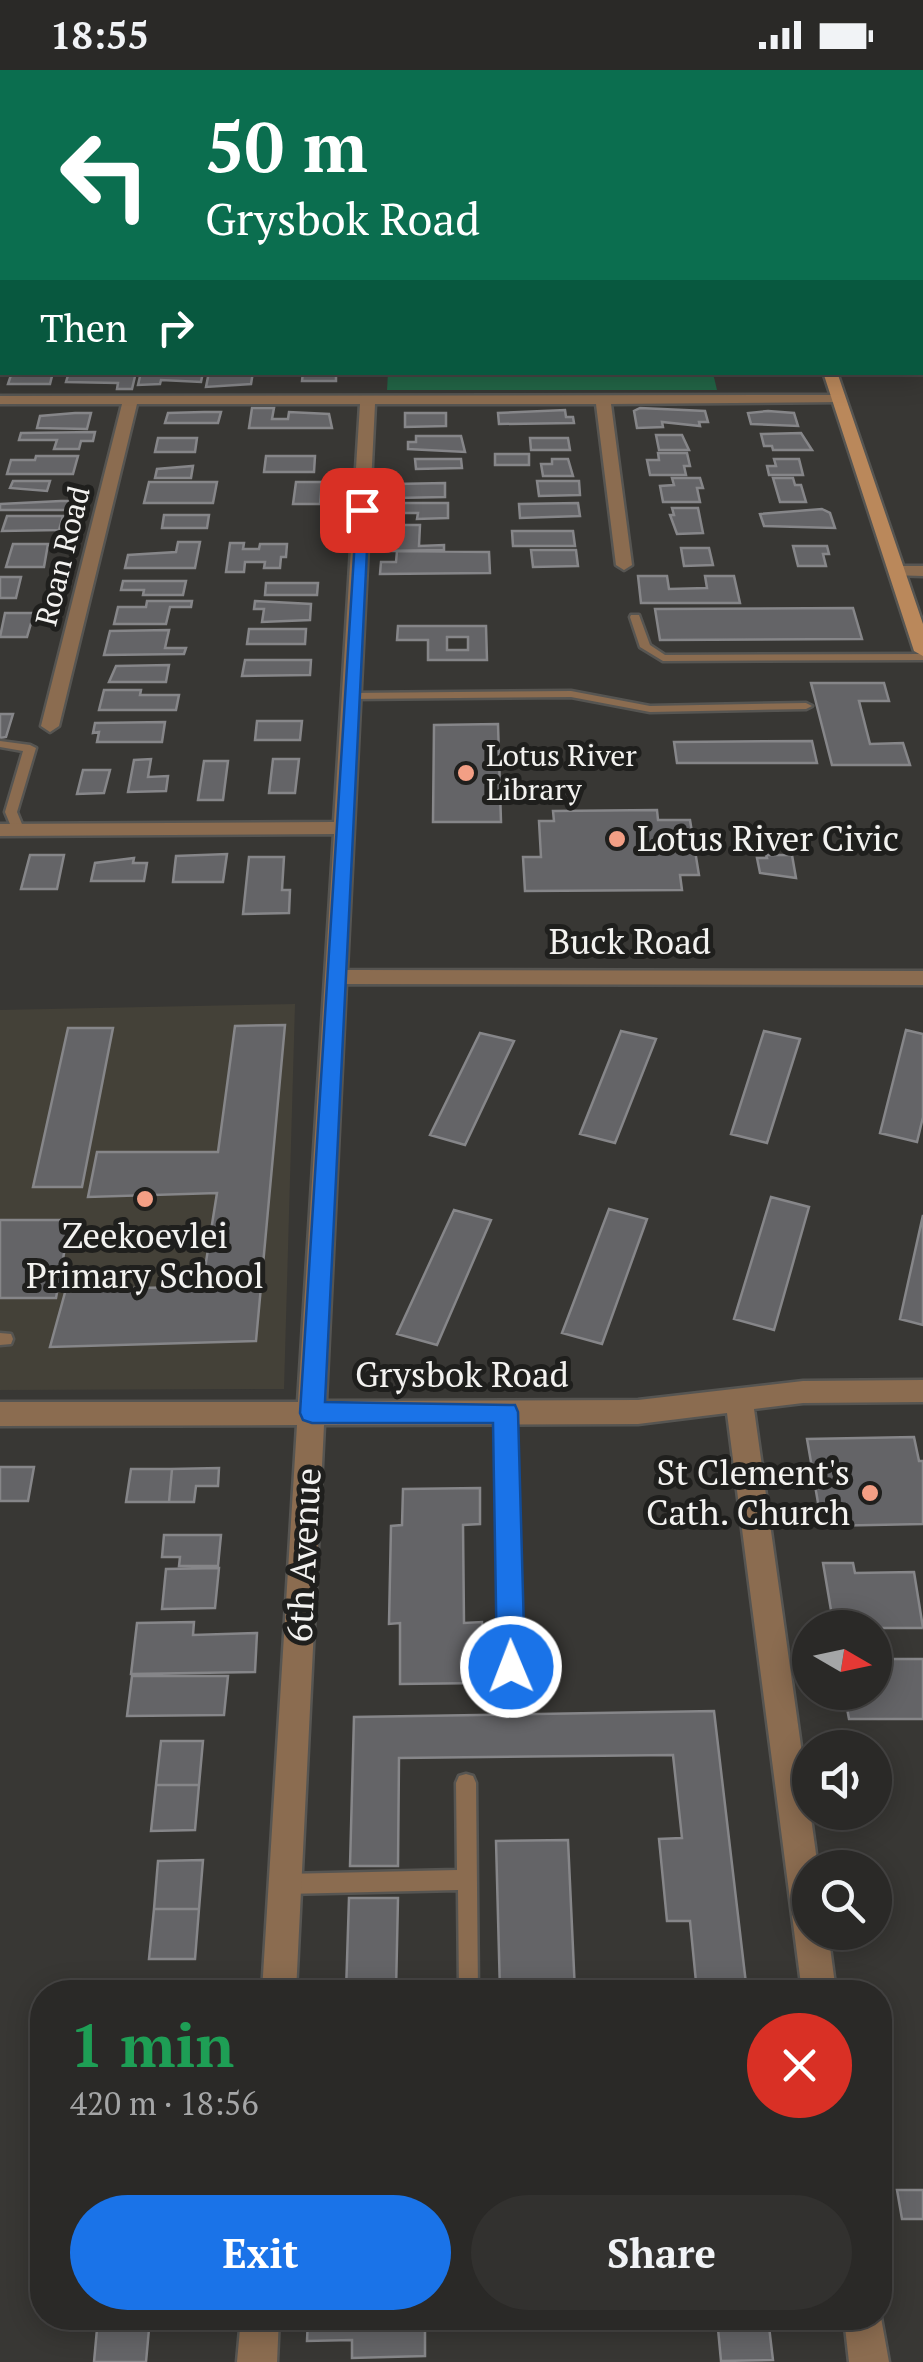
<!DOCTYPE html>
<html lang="en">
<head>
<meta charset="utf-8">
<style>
  body { margin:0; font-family:"PT Serif",serif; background:#32312f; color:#f1f3f6; height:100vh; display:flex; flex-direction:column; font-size:38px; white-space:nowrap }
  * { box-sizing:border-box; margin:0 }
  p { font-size:32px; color:#a5a6a7 }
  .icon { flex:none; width:55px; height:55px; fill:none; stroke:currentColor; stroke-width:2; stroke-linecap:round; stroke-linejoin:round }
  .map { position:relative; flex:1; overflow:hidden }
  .details { position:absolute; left:30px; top:1910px; width:862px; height:350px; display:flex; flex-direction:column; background:#2a2927; border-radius:40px; box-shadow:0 5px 25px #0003,0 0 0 2px #464544 }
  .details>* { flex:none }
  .hud { position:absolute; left:0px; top:0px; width:925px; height:305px; box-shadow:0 5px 25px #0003,0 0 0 2px #464544; background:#0b6e4f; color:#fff; overflow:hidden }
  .needle { width:65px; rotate:99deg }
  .controls { position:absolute; left:792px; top:1540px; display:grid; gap:20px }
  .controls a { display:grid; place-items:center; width:100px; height:100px; border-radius:50%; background:#2a2927; box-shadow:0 5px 25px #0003,0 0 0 2px #464544; font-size:50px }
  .pin { position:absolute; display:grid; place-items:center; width:85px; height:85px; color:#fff; margin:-42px; border-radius:20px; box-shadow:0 5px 15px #0006 }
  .me { position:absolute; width:110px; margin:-55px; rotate:359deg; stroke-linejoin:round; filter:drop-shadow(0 0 8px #0008) }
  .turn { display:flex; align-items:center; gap:35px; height:210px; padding:0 40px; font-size:45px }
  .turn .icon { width:130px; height:130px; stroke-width:2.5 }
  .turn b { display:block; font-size:70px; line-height:85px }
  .then { display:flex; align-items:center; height:95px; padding:0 40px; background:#0003; gap:20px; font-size:38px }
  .round { display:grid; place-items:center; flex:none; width:105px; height:105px; border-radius:52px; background:#32312f }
  .head { display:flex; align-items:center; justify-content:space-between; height:170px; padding:0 40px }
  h1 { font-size:60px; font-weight:700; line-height:75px; color:#1e9e55 }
  .primary-button { display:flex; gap:20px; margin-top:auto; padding:20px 40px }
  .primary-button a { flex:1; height:115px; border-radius:60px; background:#1a73e8; color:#fff; font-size:40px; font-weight:700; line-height:115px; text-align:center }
  .primary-button a+a { background:#32312f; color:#f1f3f6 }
  .status { display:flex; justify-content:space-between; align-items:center; height:70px; padding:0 50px; background:#2a2927; direction:ltr }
  .status svg { height:28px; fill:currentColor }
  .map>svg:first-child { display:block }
  .built { fill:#444138 }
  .green { fill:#226546 }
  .building { fill:#646467; stroke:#868689; stroke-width:2.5; fill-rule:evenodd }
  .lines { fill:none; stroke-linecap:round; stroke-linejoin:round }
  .service-casing { stroke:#565552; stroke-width:5 }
  .minor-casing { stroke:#565552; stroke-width:5 }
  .secondary-casing { stroke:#565552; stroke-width:5 }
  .service { fill:#8b6c50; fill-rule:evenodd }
  .minor { fill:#8b6c50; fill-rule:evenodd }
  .secondary { fill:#ba885b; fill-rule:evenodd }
  .route { fill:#1a73e8; stroke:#114b97; stroke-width:2.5 }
  .poi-dot { fill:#f39f85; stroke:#1f1f1d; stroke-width:4 }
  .labels { text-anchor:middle; stroke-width:10; stroke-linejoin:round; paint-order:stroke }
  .far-street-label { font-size:30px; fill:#f3f2f0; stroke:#1f1f1d }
  .far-poi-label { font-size:30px; fill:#f3f2f0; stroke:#1f1f1d; text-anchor:start }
  .poi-label { font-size:35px; fill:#f3f2f0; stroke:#1f1f1d; text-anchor:start }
  .street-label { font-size:35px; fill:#f3f2f0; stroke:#1f1f1d }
</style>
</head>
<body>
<div class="status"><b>18:55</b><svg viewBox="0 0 49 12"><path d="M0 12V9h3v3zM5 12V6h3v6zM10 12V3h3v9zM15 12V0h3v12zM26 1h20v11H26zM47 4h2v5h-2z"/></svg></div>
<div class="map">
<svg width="923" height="2292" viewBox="0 0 923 2292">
  <rect width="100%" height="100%" fill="#383734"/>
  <path class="built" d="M295 934 284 1319 0 1320V940Z"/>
  <path class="green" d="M713 303 717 320H387L388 303Z"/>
  <path class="building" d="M12 302H53L50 314H8Z
    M69 302H136L132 319H117L118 313 66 312Z
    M141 302H203L201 312 161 310 160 314 138 315Z
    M209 302H253L251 314 206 317Z
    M303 302H336V311H302Z
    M252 338H274L272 349H288L289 342 329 344 332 358H249Z
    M640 338 705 341 708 352H699L700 356 662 352 663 357 637 358 634 341Z
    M565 340 566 347H573L574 353 499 354 498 343Z
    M768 341 794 343 798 356 751 354 748 343Z
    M204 342H221L218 353H165L168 343Z
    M75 343H91L87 359 37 358 40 346Z
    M405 343H446V356L405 357Z
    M95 362 93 371H81L79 379H54L57 370H19L21 363Z
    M801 363 812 380H773L772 376H764L761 364Z
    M656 365H682L689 380H659Z
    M416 366H461L465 382 408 379V372H416Z
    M158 368H197L195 382H155Z
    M530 368H568L570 380H531Z
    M658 383H687L690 396H684L686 405H650L647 390H659Z
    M495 384H529V395H495Z
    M36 386H78L73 404H7L11 390H35Z
    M266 386H315L314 402H264Z
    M415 389H461L462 398 416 399Z
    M552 389H568L573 406H543L541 394H552Z
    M774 389H799L803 405H769L767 396H776Z
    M193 396 191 408H155L157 399Z
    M672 408H700L703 418H697L700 432H663L660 416 674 415Z
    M773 408H793L795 415H801L806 432H780Z
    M13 411H50L47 421 10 418Z
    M537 411H579L580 425 539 426Z
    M149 412H217L213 433H144Z
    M296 412H322L320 434H293Z
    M445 413V427L395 428V414Z
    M61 431H78L75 440H0V434Z
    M401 433H448V448L417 449 418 443H401Z
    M578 433 580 446 520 448 519 434Z
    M672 438H698L703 463 677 464 670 445H674Z
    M822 439 830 443 835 458 764 456 760 444Z
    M164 445H209L207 458H162Z
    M7 446H63L59 460 2 461Z
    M382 455H420L419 476 444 475V480L381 481Z
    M512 461H573L575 476H513Z
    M178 472H200L195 498H125L128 485 176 482Z
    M230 473H244L243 479H259L260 474H287L286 487H281L280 498H264L265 492H245L244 502H226Z
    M13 474H48L44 497H6Z
    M793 476H827L829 484H823L826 496H798Z
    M681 478H709L713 495 684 496Z
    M531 480H576L578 496 533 497Z
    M397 481 489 482 490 503 380 504 381 492H396Z
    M638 506H667L669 519 707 518 705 506H734L740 533H641Z
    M0 507H21L16 528H0Z
    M123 511H186L183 525H143L144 520H121Z
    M266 513H318L317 525H265Z
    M147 531H192L191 537H170L166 554H114L118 537H146Z
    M255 531 311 534 310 550 262 552 264 539H254Z
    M853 538 862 569 660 570 655 539Z
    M5 543H34L27 567H0Z
    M398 556H486L487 590H428V570H397ZM447 567H468V580H447Z
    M249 559H306L305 574H247Z
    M169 560 165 578H186L184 584 104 585 110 561Z
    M245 590H311L310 605 242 606Z
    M169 595 166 612H109L116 596Z
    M811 613H884L889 631H859L870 674 903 673 910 695H832Z
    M104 620H141L140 625H179L176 640H99Z
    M0 644H13L6 667 0 668Z
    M257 651H302L300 670H255Z
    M165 652 162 672H97L99 662 93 663 95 653Z
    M498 654 501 752H433L434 655Z
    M812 671 817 693H677L674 672Z
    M151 689 148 707 168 706 166 721 128 722 134 690Z
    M273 689H299L295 723H269Z
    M204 691H228L223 730H198Z
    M83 700H110L104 723 77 724Z
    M657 740 658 750H690L699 805H680L682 820 525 821 523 787H541L539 751H554L553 741Z
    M227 784 223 812H173L176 786Z
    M30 785H64L57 819H21Z
    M766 785H792L796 808 760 803 757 788H767Z
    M249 787H284L282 820H290L289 843 243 844Z
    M134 788 133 793H147L144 811H91L95 793Z
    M285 955 256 1271 50 1277 66 1219 202 1217 217 1123 88 1127 97 1082H218L235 956Z
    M68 958H113L82 1117H33Z
    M906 960 923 964V1047L917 1072 880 1063Z
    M621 961 656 969 615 1073 580 1064Z
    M764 961 800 969 767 1073 731 1064Z
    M480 963 514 971 465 1075 430 1065Z
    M771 1127 809 1137 774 1260 734 1249Z
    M609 1139 647 1149 602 1274 562 1263Z
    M454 1140 491 1150 437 1275 397 1264Z
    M923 1145V1255L900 1249Z
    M0 1150H70L56 1228H0Z
    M914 1367 919 1391H923V1454L822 1456 807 1369Z
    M0 1397H34L28 1431H0Z
    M219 1398 218 1416H196L194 1432H169L172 1399Z
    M131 1399H172L169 1432H126Z
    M480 1418V1454L463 1455 464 1553 482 1552 484 1613 400 1614V1553L389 1554 391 1456 402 1455 403 1419Z
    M164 1465H221L218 1496H179L180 1487H162Z
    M823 1493H853L855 1503 914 1502 923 1558H834Z
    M219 1498 215 1538 162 1539 166 1499Z
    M194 1552 193 1565 257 1563 255 1602 131 1604 137 1553Z
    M875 1589H923V1649H849L844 1622H875Z
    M132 1606H228L224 1645 127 1646Z
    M714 1641 747 1922H697L690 1851H667L659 1769 682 1768 673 1685 399 1688 398 1796H350L354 1647Z
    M161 1671H203L199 1715H156Z
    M156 1715H199L195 1760 151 1761Z
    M568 1770 575 1922H500L496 1771Z
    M203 1790 199 1839H154L158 1791Z
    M349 1828H398L396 1922H346Z
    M154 1839H199L195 1889H149Z
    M897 2120H923V2149H902Z
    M98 2248H150L146 2292H94Z
    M308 2248H425V2286L352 2288V2270L307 2271Z
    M717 2248H768L773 2290 721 2291Z"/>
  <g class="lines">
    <g class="service-casing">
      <path id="service" d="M671 0H677L678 2H672Z
        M631 545H639L650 575 665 585 923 584V590L663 591 640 577 630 547Z
        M571 621 650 636 806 633 812 636 806 639 650 642 571 627 351 629 345 626 351 623Z
        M0 671 30 675 36 678 17 742 24 759 18 763 12 759 5 742 23 681 0 677Z
        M0 1263 11 1264 13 1269 11 1274 0 1275Z
        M506 1335 512 1337 514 1342 520 1597 517 1603 511 1606 505 1603 502 1597 498 1342 500 1337Z
        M466 1704 473 1706 476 1713 478 1922H460L459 1920 458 1820 285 1824 278 1821 275 1814 278 1807 285 1804 457 1800 456 1713 459 1706Z"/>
    </g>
    <g class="minor-casing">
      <path id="minor" d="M380 0H390V2H380Z
        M922 30H923V37H922Z
        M0 33H2V39H0Z
        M2 85V98L0 99V86Z
        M922 243H923V251H922Z
        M0 246H2V254H0Z
        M839 325 844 326V332L611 334 632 495 624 500 616 495 596 334H375L347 900 923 901V915L346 914 326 1331 638 1330 803 1311 923 1310V1332L803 1333 754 1339 818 1798H810V1862H828L836 1922H802L727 1343 638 1354 324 1355 296 1922H262L297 1355 0 1356V1332H298L334 764 0 766V754L334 752 360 334H137L59 656 50 662 41 656 122 334H0V326Z
        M896 496H923V506L890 505V497Z
        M880 2242 889 2292H849L844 2248H880Z
        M241 2248H279L277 2292H237Z"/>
    </g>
    <g class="secondary-casing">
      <path id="secondary" d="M724 0H734L735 2H725Z
        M823 302H837L923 554V586L914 581Z"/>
    </g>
    <use href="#service" class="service"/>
    <use href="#minor" class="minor"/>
    <use href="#secondary" class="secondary"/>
  </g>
  <path class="route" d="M357 437 369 440 325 1332 515 1335 518 1342 525 1597 521 1606 511 1610 501 1606 497 1597 493 1353H312L303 1350 300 1343Z"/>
  <g class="poi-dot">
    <circle cx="466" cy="703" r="10"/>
    <circle cx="617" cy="769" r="10"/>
    <circle cx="145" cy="1129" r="10"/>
    <circle cx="870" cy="1423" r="10"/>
  </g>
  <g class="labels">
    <g class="far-street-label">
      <text transform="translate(63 486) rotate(-76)" y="10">Roan Road</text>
    </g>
    <g class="far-poi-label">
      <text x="486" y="696">Lotus River<tspan x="486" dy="34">Library</tspan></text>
    </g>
    <g class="poi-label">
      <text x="637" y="781">Lotus River Civic</text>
      <text x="145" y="1178" text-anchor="middle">Zeekoevlei<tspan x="145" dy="40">Primary School</tspan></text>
      <text x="850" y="1415" text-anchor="end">St Clement's<tspan x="850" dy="40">Cath. Church</tspan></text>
    </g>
    <g class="street-label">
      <text x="630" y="884">Buck Road</text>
      <text x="462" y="1317">Grysbok Road</text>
      <text transform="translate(304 1485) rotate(-87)" y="12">6th Avenue</text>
    </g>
  </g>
</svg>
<div class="controls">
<a><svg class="needle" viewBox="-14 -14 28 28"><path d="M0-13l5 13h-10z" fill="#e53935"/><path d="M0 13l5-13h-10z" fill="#a5a6a7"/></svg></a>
<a><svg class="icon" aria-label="sound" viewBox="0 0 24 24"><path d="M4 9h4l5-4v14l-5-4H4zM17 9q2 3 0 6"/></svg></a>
<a><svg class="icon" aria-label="search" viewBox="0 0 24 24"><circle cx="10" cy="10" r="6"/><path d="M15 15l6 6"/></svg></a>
</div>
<div class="pin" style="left:362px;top:440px;background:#d93025"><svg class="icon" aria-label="arrive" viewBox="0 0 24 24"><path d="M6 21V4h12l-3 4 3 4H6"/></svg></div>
<svg class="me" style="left:511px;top:1597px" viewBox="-20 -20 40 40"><circle r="17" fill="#1a73e8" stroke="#fff" stroke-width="3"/><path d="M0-11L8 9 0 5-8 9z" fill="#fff"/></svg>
<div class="hud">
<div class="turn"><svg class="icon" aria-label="left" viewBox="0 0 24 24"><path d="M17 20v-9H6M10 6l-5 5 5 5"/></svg><div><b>50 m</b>Grysbok Road</div></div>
<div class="then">Then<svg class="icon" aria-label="right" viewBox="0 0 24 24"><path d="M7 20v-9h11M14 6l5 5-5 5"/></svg></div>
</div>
<section class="details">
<div class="head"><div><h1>1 min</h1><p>420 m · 18:56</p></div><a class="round" style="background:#d93025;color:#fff"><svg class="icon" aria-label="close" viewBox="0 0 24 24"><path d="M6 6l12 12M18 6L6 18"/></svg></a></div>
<div class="primary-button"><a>Exit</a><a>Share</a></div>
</section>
</div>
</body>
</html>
